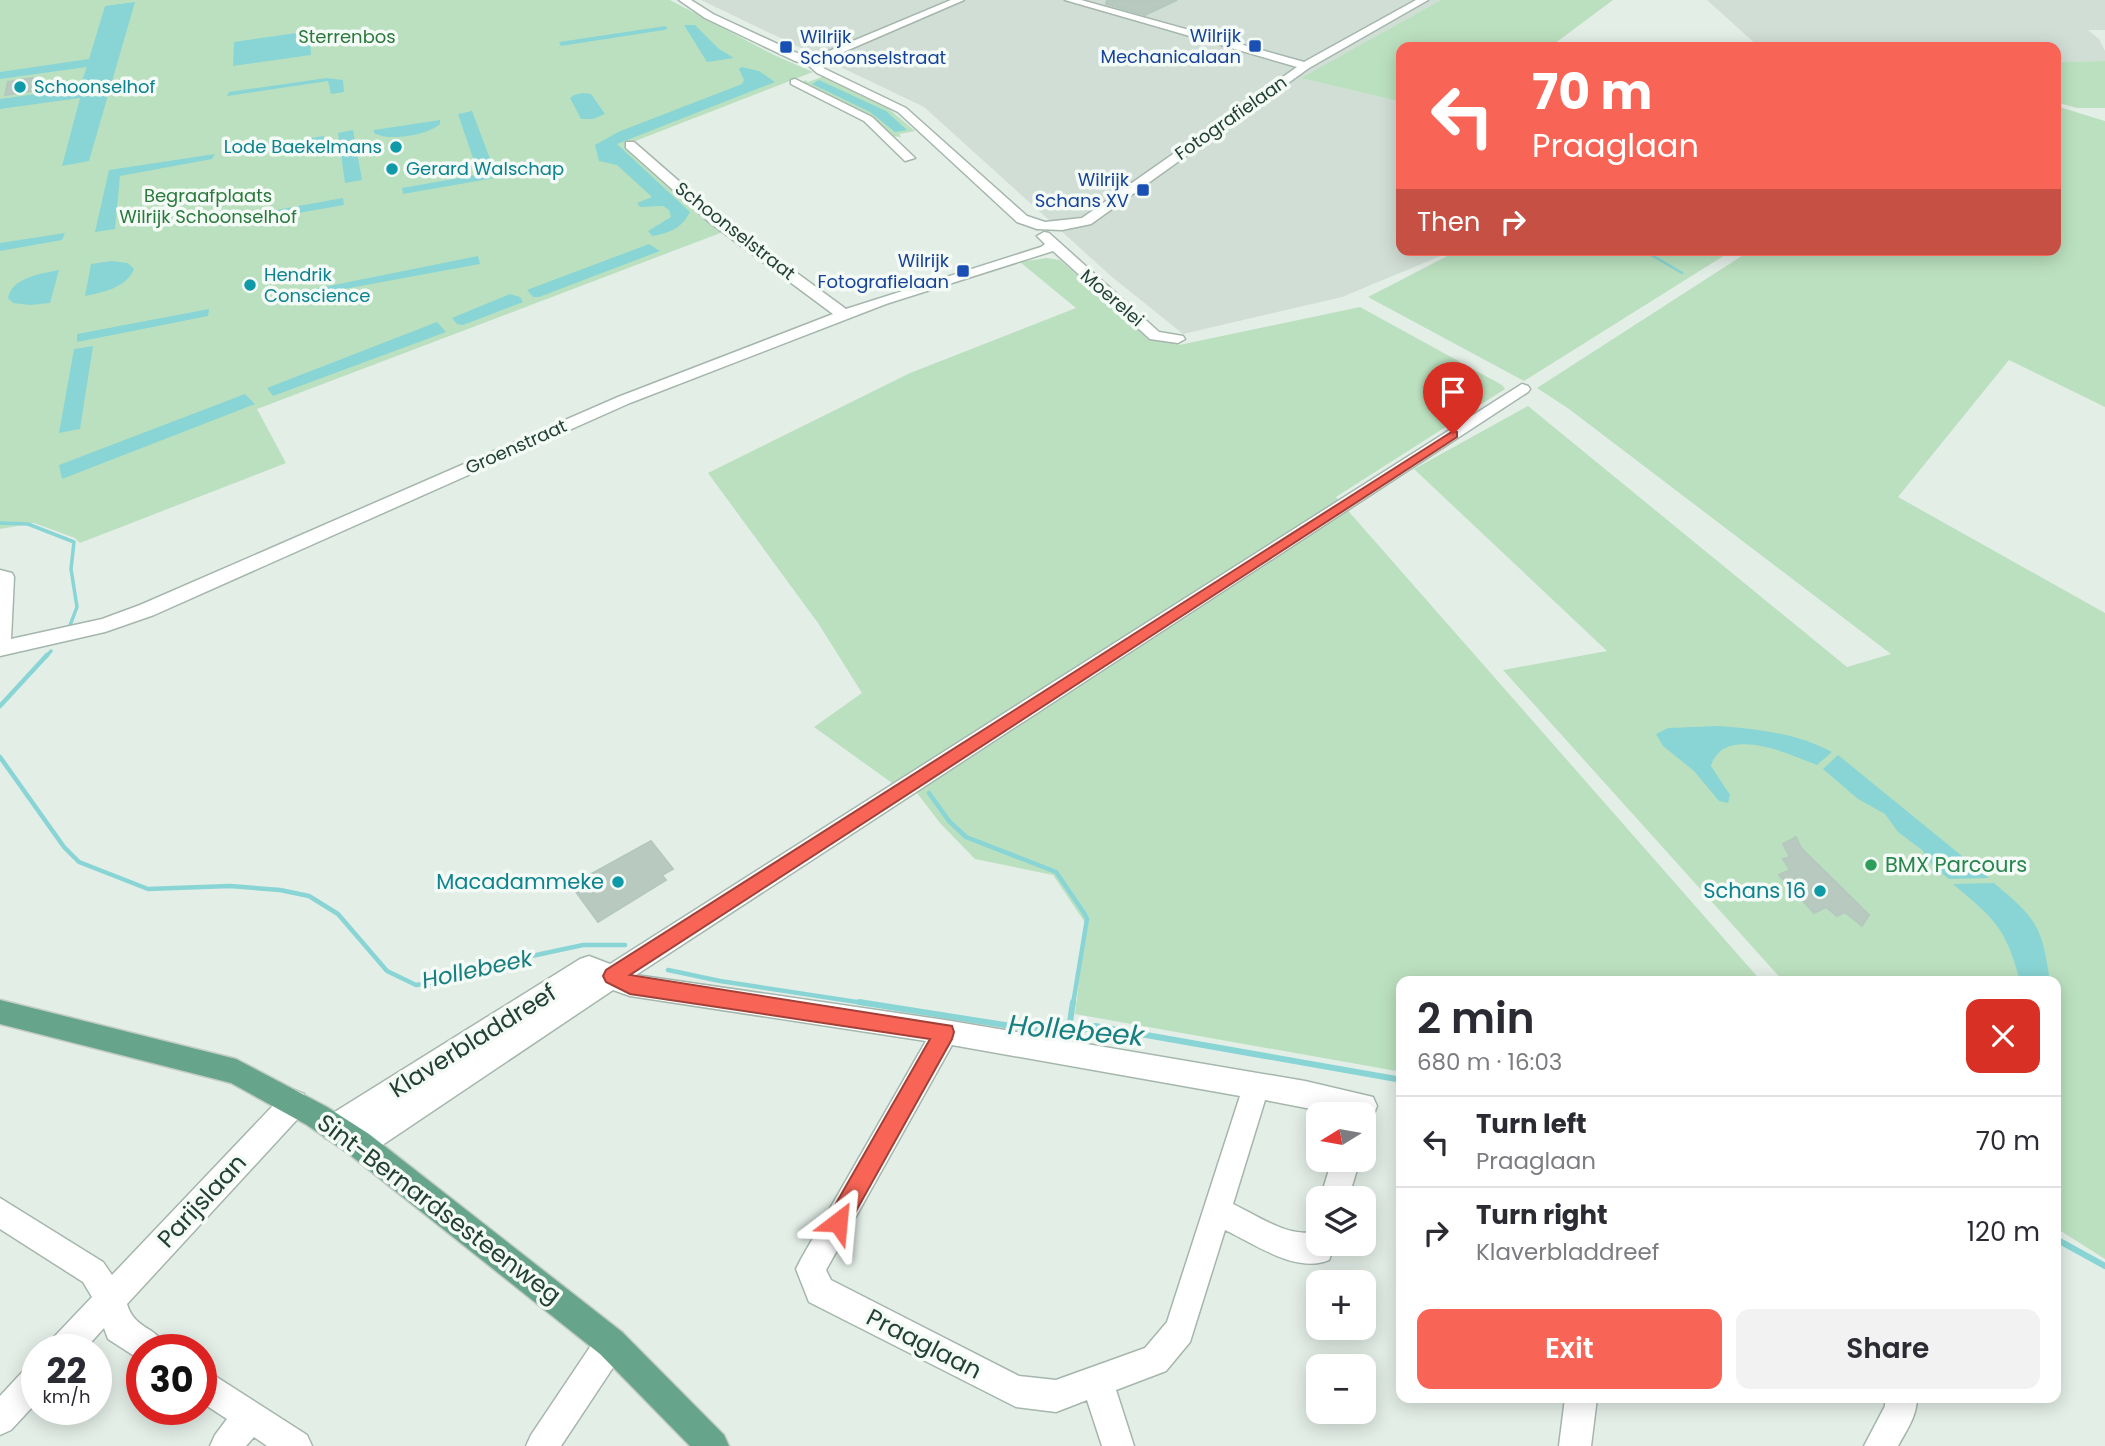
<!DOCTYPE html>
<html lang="en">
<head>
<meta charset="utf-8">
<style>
  body { margin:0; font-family:Poppins,sans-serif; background:#f2f2f3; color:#2b2b33; height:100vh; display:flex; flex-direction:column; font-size:26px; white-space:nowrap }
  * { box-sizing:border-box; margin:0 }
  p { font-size:23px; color:#7c7c81 }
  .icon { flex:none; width:38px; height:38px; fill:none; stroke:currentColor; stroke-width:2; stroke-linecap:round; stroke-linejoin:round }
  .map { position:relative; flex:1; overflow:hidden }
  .panel { position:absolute; left:1396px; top:976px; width:665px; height:427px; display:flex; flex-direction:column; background:#fff; border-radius:14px; box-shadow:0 4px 18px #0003 }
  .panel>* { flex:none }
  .top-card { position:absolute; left:1396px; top:42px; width:665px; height:214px; border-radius:14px; box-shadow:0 4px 18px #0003; background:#f86456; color:#fff; overflow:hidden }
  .needle { width:46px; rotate:259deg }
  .controls { position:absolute; left:1306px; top:1102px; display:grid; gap:14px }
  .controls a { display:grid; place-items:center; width:70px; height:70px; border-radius:14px; background:#fff; box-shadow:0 4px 18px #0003; font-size:35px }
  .speed { position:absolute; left:21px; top:1334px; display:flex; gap:14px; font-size:35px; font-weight:700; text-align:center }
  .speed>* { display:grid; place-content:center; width:91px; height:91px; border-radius:50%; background:#fff; box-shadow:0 4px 18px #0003; line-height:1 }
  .speed small { font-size:18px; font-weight:400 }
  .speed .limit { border:10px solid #d22; background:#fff; color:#111 }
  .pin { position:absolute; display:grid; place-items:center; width:60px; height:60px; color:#fff; margin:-72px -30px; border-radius:50% 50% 50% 0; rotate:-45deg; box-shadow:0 0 7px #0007 }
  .pin .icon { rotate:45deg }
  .me { position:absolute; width:77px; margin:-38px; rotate:29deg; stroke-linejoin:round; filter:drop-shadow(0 0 5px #0008) }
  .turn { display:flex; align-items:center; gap:24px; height:147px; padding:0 21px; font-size:32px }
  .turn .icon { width:91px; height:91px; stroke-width:2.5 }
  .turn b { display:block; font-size:49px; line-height:60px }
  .then { display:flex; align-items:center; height:66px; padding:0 21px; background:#0003; gap:14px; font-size:26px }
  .round { display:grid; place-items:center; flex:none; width:74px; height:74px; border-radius:14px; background:#f2f2f3 }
  .headline { display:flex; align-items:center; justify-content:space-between; height:119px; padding:0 21px }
  h1 { font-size:42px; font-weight:600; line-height:52px }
  .action { display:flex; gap:14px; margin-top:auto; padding:14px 21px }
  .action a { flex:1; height:80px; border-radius:14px; background:#f86456; color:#fff; font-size:28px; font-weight:600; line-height:80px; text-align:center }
  .action a+a { background:#f2f2f3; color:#2b2b33 }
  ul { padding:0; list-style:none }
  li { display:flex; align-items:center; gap:21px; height:91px; padding:0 21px; border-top:2px solid #e1e1e2 }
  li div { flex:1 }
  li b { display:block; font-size:26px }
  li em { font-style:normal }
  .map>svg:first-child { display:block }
  .built { fill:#d1ded6 }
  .green { fill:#bbe0bf }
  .water { fill:#89d5d5 }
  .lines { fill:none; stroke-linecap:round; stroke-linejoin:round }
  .stream-far3 { stroke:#89d5d5; stroke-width:2.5 }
  .stream-far2 { stroke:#89d5d5; stroke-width:3.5 }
  .stream-far1 { stroke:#89d5d5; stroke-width:4.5 }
  .stream { stroke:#89d5d5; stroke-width:6 }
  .building { fill:#b8c9c0; stroke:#b5c8bd; stroke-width:2 }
  .minor-casing { stroke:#a5b6ad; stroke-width:3 }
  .major-casing { stroke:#c1cac6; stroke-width:3 }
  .minor { fill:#fff; fill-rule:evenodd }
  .major { fill:#66a58b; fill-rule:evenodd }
  .route { fill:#f86456; stroke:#a14138; stroke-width:2 }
  .transit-dot { fill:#1a4fb4; stroke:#f4faf6; stroke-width:2.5 }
  .culture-dot { fill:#0f9aa8; stroke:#f4faf6; stroke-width:2.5 }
  .leisure-dot { fill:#2e9e5b; stroke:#f4faf6; stroke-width:2.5 }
  .labels { text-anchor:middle; stroke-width:7; stroke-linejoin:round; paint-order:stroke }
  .far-transit-label { font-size:18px; fill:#164399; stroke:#f4faf6; text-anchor:end }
  .far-park-label { font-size:18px; fill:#2a793c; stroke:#f4faf6 }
  .far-culture-label { font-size:18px; fill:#0d838f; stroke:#f4faf6; text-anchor:start }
  .far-street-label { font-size:18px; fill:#224033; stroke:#f4faf6 }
  .leisure-label { font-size:21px; fill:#27864d; stroke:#f4faf6; text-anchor:start }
  .culture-label { font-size:21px; fill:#0d838f; stroke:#f4faf6; text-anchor:end }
  .water-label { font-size:23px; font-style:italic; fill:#187f80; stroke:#f4faf6 }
  .near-street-label { font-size:24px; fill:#224033; stroke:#f4faf6 }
  .near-water-label { font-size:28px; font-style:italic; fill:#187f80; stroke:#f4faf6 }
</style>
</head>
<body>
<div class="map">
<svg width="2105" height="1446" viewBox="0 0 2105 1446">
  <rect width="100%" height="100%" fill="#e3eee7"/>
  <path class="built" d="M701 0H1441L1302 78 1402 102V250H1455L1342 297 1183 334 1112 277 924 107Z
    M1707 0H2105V30H2088L2099 39 2105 51V61L2056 62V47H1759Z"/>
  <path class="green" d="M0 0H670L774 55 813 72 625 145 723 232 257 409 286 463 80 543 75 538 34 523 0 529Z
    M1441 0H1613L1550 47H1402V102L1301 78Z
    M2105 61V108H2077L2056 102V62Z
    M822 77 889 109 915 131 899 134 901 137 891 136 803 83 805 80 808 82Z
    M2056 106 2105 121V407L2009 360 1898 497 2105 613V1259L2056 1228V982H1784L1503 670 1607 651 1414 469 1528 406 1847 667 1891 654 1569 409 1537 388 1751 250H2056Z
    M1459 250H1733L1524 381 1368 297Z
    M1047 258 1060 260 1149 339 1168 335 1179 345 1360 307 1502 385 1505 389 1336 497 1762 982H1402V1072L1075 1014 1086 924 1053 875 975 859 940 823 904 776 892 783 814 727 862 693 818 623 708 473 910 373 1076 308 1020 262Z"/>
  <path class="water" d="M135 2 89 161 62 166 80 98 0 109V99L79 88 87 67 0 79V72L89 59 105 6Z
    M684 25H695L719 49 734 58 707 62Z
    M666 26 667 29 664 30 561 46 559 42Z
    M310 31 311 55 233 66 234 42Z
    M742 67 759 71 775 82 617 144 690 212C682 228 670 233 652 236L648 231 671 217 669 210 663 206 640 207 637 203 652 197 617 165 599 161 595 145 618 132 742 84 744 80 739 69Z
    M326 78 343 80 344 92 331 94 328 81 227 96 229 92Z
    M819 80 886 111 907 130 895 132 870 112 812 84Z
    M583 93 591 94 605 114 593 119H581L570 98 574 95Z
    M472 111 492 164 476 167 458 114Z
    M440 120V124C428 135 389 142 374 133V130Z
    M353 130 362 180 345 183 338 133Z
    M324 136 323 141 231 155 233 150Z
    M215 154 212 159 120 176 115 229 95 232 109 170Z
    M555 161 557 167 403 194 402 188Z
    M343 198 344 205 230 225 231 218Z
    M65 233 62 240 0 251V243Z
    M649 244 660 251 539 297H533L527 290Z
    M478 256 480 264 290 299 294 293Z
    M111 261 128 263 134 269C126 288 104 292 85 296L91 264Z
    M59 270 50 303 30 305 13 303 8 298C12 277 41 274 59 270Z
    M510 294 520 297 523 302 463 325 457 324 452 318Z
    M209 309 208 316 77 342V334Z
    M437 322 446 332 273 396 267 388Z
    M93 346 80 429 59 433 74 349Z
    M245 394 255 404 62 479 59 465Z
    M1718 726C1757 729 1797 733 1832 752L1817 765C1789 754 1724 724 1711 766L1730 795 1728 803 1719 801 1694 771 1663 746 1656 734 1668 728Z
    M1838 755 1989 878 1949 879 1933 866 1922 850 1898 832 1885 814 1858 799 1823 769Z
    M1994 883C2037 919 2042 926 2050 982H2017L2019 978C2006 927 1992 917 1953 884Z"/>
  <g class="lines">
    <path class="stream-far3" d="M1643 250 1682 273"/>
    <path class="stream-far2" d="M0 523 28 524 74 542 71 569 77 607 69 628
      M46 657 51 651"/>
    <path class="stream-far1" d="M0 706 47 655
      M0 757 64 847 79 862 148 889 230 886 280 890 309 896 338 914 387 971 416 985 450 980 527 957 583 945H625
      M929 793 949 821 966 837 1056 872 1084 913 1087 919 1073 1004
      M668 970 720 981 870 1004"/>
    <path class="stream" d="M859 1002 1068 1035 1095 1026 1402 1080
      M1068 1035 1073 1002
      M2056 1239 2105 1266"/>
  </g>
  <path class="building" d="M1107 0H1177L1145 15 1106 4Z
    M33 78 31 91 5 95 8 82Z
    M1796 837 1801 848 1869 915 1862 926 1845 912 1837 916 1826 907 1814 913 1779 875 1790 870 1783 859 1790 857 1783 844Z
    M651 841 673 869 662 875 666 880 598 922 571 885Z"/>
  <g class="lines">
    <g class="minor-casing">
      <path id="minor" d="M679 0H691L713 14 810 59 951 0H964L818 63 825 69 906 108 1027 216 1045 222 1082 218 1297 67 1065 0H1081L1304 62 1416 0H1428L1309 68 1091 224 1062 230 1037 229 1017 222 898 112 817 73 807 64 795 61 705 18Z
        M795 79 872 117 915 158 905 161 864 121 791 84V80Z
        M626 142H634L719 216 846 309 1041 247 1045 244 1037 236 1044 232 1049 233 1159 332 1183 336 1185 339 1178 343 1150 339 1053 251 886 304 630 403 154 615 105 632 0 656V570L12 573 14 577 11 639 102 619 140 605 618 397 833 314 709 222 626 148Z
        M1522 384 1528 386 1530 389 1528 392 636 975 945 1020 1305 1081 1373 1097 1377 1106 1370 1124 1363 1127V1115H1342L1265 1100 1233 1204C1257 1215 1292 1241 1318 1230V1244H1335L1329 1260C1296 1274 1255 1244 1225 1230L1190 1342 1166 1371 1116 1390 1134 1446H1102L1087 1400 1056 1412 1016 1407 809 1302 796 1269 801 1259 926 1041 630 996 613 990 369 1154 359 1158 349 1154 345 1144 349 1135 335 1141 325 1138 321 1128 325 1118 580 959 589 956 610 964ZM952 1045 1240 1096 1167 1322 1145 1348 1056 1380 1019 1376 831 1280 826 1270Z
        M294 1090 304 1094 307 1103 304 1112 127 1304C135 1331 157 1325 166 1349H142V1361L108 1339 104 1328 85 1349H49L53 1338 92 1297 83 1282 0 1229V1198L103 1262 112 1275 284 1094Z
        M1332 1160H1360L1348 1199H1320Z
        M611 1328 622 1332 626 1343 622 1354 561 1446H526L531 1435 600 1332Z
        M37 1363V1402L11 1430 0 1435V1396L26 1368Z
        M201 1367 307 1435 312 1446H267L254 1437 246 1446H210L215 1435 227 1419 201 1402Z
        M1565 1398H1597L1591 1446H1559Z
        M1885 1398H1917C1917 1416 1906 1431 1898 1446H1864L1885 1406Z"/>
    </g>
    <g class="major-casing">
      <path id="major" d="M0 1000 236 1059 327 1107 369 1134 622 1332 724 1435 729 1446H690L600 1354 349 1154 307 1125 231 1083 0 1024Z"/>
    </g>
    <use href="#minor" class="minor"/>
    <use href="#major" class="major"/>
  </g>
  <path class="route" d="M1453 431 1457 432V437L630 975 952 1026 954 1032 952 1039 846 1229 838 1233 830 1229 827 1222 830 1214 930 1039 630 994 606 982 603 976 606 970Z"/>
  <g class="transit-dot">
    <rect x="1248" y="39" width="14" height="14" rx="3.5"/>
    <rect x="779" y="40" width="14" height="14" rx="3.5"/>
    <rect x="1136" y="183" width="14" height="14" rx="3.5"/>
    <rect x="956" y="264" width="14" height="14" rx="3.5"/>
  </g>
  <g class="culture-dot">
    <circle cx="20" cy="87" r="7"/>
    <circle cx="396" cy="147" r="7"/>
    <circle cx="392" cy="169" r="7"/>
    <circle cx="250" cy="285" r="7"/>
    <circle cx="618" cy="882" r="7"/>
    <circle cx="1820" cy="891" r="7"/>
  </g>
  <circle class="leisure-dot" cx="1871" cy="865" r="7"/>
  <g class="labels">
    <g class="far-transit-label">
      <text x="1241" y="42">Wilrijk<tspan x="1241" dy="21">Mechanicalaan</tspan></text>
      <text x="800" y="43" text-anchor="start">Wilrijk<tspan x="800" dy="21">Schoonselstraat</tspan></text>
      <text x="1129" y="186">Wilrijk<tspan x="1129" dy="21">Schans XV</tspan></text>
      <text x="949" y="267">Wilrijk<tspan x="949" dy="21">Fotografielaan</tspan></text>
    </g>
    <g class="far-park-label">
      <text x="347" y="43">Sterrenbos</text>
      <text x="208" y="202">Begraafplaats<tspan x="208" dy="21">Wilrijk Schoonselhof</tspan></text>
    </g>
    <g class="far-culture-label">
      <text x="34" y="93">Schoonselhof</text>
      <text x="382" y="153" text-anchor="end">Lode Baekelmans</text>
      <text x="406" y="175">Gerard Walschap</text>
      <text x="264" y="281">Hendrik<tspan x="264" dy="21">Conscience</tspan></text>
    </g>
    <g class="far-street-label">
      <text transform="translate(1231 118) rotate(-35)" y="6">Fotografielaan</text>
      <text transform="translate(735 231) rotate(38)" y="6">Schoonselstraat</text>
      <text transform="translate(1112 298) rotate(41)" y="6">Moerelei</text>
      <text transform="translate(516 447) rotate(-24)" y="6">Groenstraat</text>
    </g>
    <g class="leisure-label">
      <text x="1885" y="872">BMX Parcours</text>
    </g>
    <g class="culture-label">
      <text x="604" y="889">Macadammeke</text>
      <text x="1806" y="898">Schans 16</text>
    </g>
    <g class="water-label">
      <text transform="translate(477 969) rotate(-12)" y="8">Hollebeek</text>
    </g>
    <g class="near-street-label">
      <text transform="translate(473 1041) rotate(-32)" y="8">Klaverbladdreef</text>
      <text transform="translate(202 1201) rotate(-47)" y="8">Parijslaan</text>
      <text transform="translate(439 1209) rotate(37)" y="8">Sint-Bernardsesteenweg</text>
      <text transform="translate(924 1344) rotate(27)" y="8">Praaglaan</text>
    </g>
    <g class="near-water-label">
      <text transform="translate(1076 1030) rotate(5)" y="10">Hollebeek</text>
    </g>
  </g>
</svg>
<div class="controls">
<a><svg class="needle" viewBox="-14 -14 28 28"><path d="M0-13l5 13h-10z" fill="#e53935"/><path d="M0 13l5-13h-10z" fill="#7c7c81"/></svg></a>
<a><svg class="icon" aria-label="layers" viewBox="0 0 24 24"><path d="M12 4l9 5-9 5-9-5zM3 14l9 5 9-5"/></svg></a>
<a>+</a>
<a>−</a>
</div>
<div class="speed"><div>22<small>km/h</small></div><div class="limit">30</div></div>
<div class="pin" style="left:1453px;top:434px;background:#d93025"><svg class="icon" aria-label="arrive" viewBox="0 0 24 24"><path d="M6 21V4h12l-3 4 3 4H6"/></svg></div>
<svg class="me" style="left:838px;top:1222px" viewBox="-20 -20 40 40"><path d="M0-17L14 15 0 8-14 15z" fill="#f86456" stroke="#fff" stroke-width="4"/></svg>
<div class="top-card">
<div class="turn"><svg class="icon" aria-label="left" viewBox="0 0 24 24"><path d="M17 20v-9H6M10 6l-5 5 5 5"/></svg><div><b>70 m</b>Praaglaan</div></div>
<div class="then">Then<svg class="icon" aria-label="right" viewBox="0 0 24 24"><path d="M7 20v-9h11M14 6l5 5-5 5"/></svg></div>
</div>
<section class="panel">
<div class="headline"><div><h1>2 min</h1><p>680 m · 16:03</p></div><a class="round" style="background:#d93025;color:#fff"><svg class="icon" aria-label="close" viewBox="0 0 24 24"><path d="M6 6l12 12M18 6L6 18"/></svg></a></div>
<ul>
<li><svg class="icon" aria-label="left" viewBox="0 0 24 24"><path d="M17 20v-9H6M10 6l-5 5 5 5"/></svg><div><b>Turn left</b><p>Praaglaan</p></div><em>70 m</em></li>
<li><svg class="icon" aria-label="right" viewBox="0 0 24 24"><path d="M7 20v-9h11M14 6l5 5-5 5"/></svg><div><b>Turn right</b><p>Klaverbladdreef</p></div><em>120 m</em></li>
</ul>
<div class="action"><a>Exit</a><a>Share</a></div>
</section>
</div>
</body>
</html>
